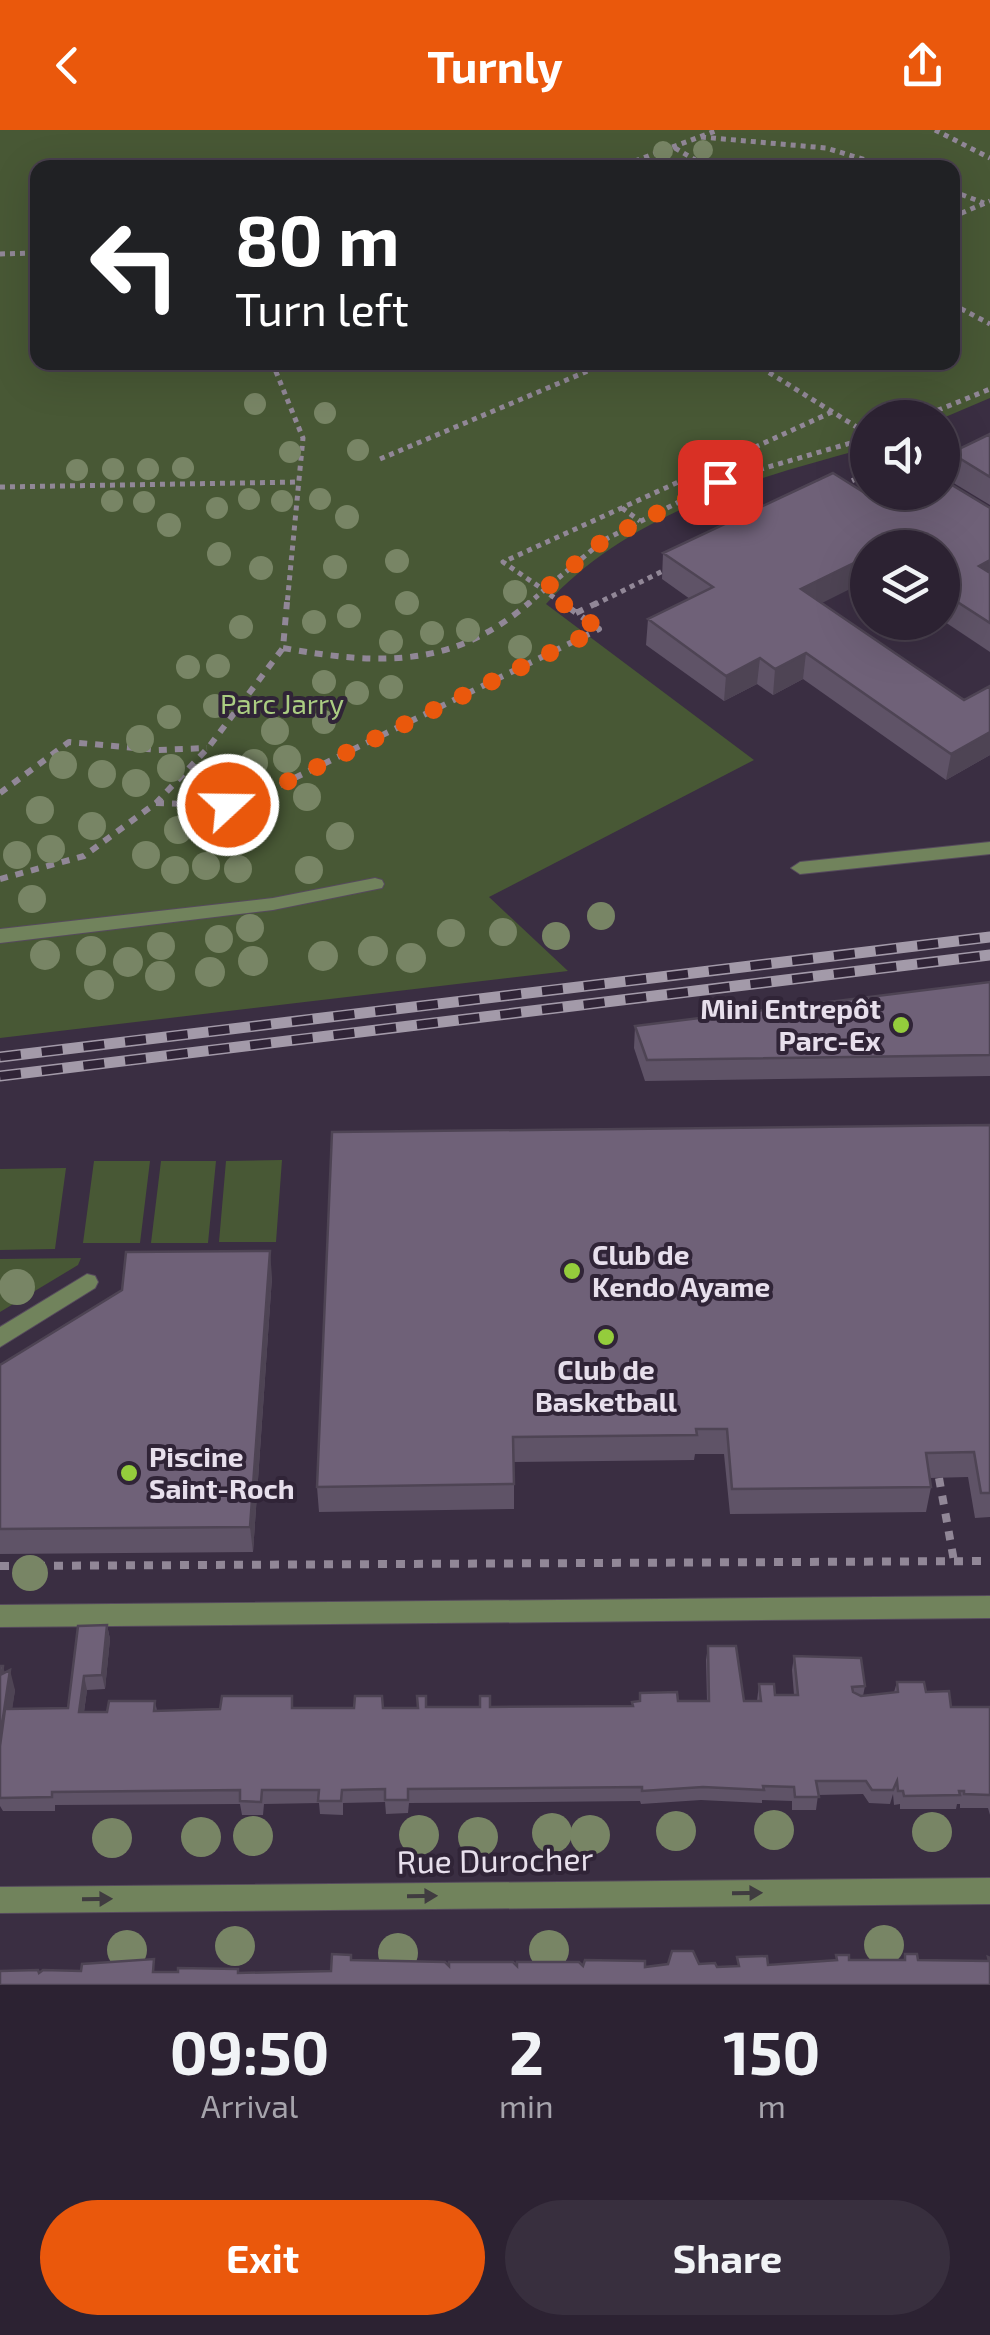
<!DOCTYPE html>
<html lang="en">
<head>
<meta charset="utf-8">
<style>
  body { margin:0; font-family:"Exo 2",sans-serif; background:#382f3e; color:#f1f3f6; height:100vh; display:flex; flex-direction:column; font-size:38px; white-space:nowrap }
  * { box-sizing:border-box; margin:0 }
  p { font-size:32px; color:#a6a4ac }
  .icon { flex:none; width:55px; height:55px; fill:none; stroke:currentColor; stroke-width:2; stroke-linecap:round; stroke-linejoin:round }
  .map { position:relative; height:1855px; overflow:hidden }
  .drawer { display:flex; flex-direction:column; background:#2c2232; flex:1 }
  .drawer>* { flex:none }
  .hud { position:absolute; left:30px; top:30px; width:930px; height:210px; border-radius:20px; box-shadow:0 10px 40px #0002,0 0 0 2px #483f4d; background:#202124; color:#fff; overflow:hidden }
  .controls { position:absolute; left:850px; top:270px; display:grid; gap:20px }
  .controls a { display:grid; place-items:center; width:110px; height:110px; border-radius:50%; background:#2c2232; box-shadow:0 10px 40px #0002,0 0 0 2px #483f4d; font-size:50px }
  .pin { position:absolute; display:grid; place-items:center; width:85px; height:85px; color:#fff; margin:-42px; border-radius:20px; box-shadow:0 5px 15px #0006 }
  .me { position:absolute; width:110px; margin:-55px; rotate:69deg; stroke-linejoin:round; filter:drop-shadow(0 0 8px #0008) }
  .turn { display:flex; align-items:center; gap:35px; height:210px; padding:0 40px; font-size:45px }
  .turn .icon { width:130px; height:130px; stroke-width:2.5 }
  .turn b { display:block; font-size:70px; line-height:85px }
  .eta { display:flex; justify-content:space-evenly; align-items:center; height:170px; text-align:center }
  .eta b { font-size:60px; font-weight:700; line-height:70px }
  .action { display:flex; gap:20px; margin-top:auto; padding:20px 40px }
  .action a { flex:1; height:115px; border-radius:60px; background:#ea580c; color:#fff; font-size:40px; font-weight:700; line-height:115px; text-align:center }
  .action a+a { background:#382f3e; color:#f1f3f6 }
  header { display:flex; justify-content:space-between; align-items:center; height:130px; padding:0 40px; background:#ea580c; color:#fff; font-size:45px; font-weight:700 }
  .map>svg:first-child { display:block }
  .green { fill:#485835; fill-rule:evenodd }
  .lines { fill:none; stroke-linecap:round; stroke-linejoin:round }
  .service-casing { stroke:#564a5d; stroke-width:2 }
  .minor-casing { stroke:#564a5d; stroke-width:2 }
  .path-far2 { stroke:#918797; stroke-width:5; stroke-dasharray:5 5; stroke-linecap:butt }
  .path-far1 { stroke:#918797; stroke-width:6; stroke-dasharray:8 8; stroke-linecap:butt }
  .path { stroke:#918797; stroke-width:8; stroke-dasharray:9 9; stroke-linecap:butt }
  .service { fill:#71835c; fill-rule:evenodd }
  .minor { fill:#71835c; fill-rule:evenodd }
  .rail-casing { stroke:#a39aa9; stroke-width:11 }
  .rail { stroke:#302437; stroke-width:8; stroke-dasharray:21; stroke-linecap:butt }
  .tree { fill:#788565 }
  .wall { fill:#5f5367 }
  .shaded-wall { fill:#4e4454 }
  .building { fill:#6f6178; stroke:#4e4454; stroke-width:2.5 }
  .oneway { fill:#403c40 }
  .route { stroke:#ea580c; stroke-width:18; stroke-dasharray:0 32.4 }
  .poi-dot { fill:#94cc3c; stroke:#302437; stroke-width:4 }
  .labels { text-anchor:middle; stroke-width:8; stroke-linejoin:round; paint-order:stroke }
  .park-label { font-size:28px; fill:#abcd82; stroke:#302437 }
  .poi-label { font-size:28px; font-weight:bold; fill:#e7dfec; stroke:#302437; text-anchor:start }
  .near-street-label { font-size:32px; fill:#e7dfec; stroke:#302437 }
</style>
</head>
<body>
<header><svg class="icon" aria-label="back" viewBox="0 0 24 24"><path d="M15 5l-7 7 7 7"/></svg>Turnly<svg class="icon" aria-label="share" viewBox="0 0 24 24"><path d="M12 15V3M7 8l5-5 5 5M5 13v7h14v-7"/></svg></header>
<div class="map">
<svg width="990" height="1855" viewBox="0 0 990 1855">
  <rect width="100%" height="100%" fill="#3a2e42"/>
  <path class="green" d="M0 0H990V268L943 288H868L867 318C752 349 631 382 546 474L754 630 489 767 568 841 0 908ZM38 38H952V232H38Z
    M282 1030 276 1112H219L226 1031Z
    M94 1031H150L140 1113H83Z
    M161 1031H216L208 1113H151Z
    M66 1038 55 1119 0 1120V1039Z
    M81 1128 78 1135 0 1182V1129Z"/>
  <g class="lines">
    <g class="service-casing">
      <path id="service" d="M990 712V724L800 744 791 738 800 732Z
        M375 748 382 750 384 754 382 758 273 780 0 813V799L273 768Z
        M87 1144 95 1146 98 1152 95 1158 0 1217V1197Z
        M990 1466V1488L0 1497V1475Z"/>
    </g>
    <g class="minor-casing">
      <path id="minor" d="M990 1748V1774L0 1783V1757Z"/>
    </g>
    <path class="path-far2" d="M935 0 990 28
      M701 7 826 18 892 38
      M675 18 709 38
      M616 38 718 0
      M952 61 984 73
      M952 87 990 71
      M0 124 38 123
      M952 174 990 194
      M272 232 303 308 287 475
      M752 232 868 304
      M832 282 503 432 544 460 604 410 720 351 868 308
      M919 288 990 259
      M380 329 609 232
      M843 355 868 343
      M0 357 300 352
      M622 378 640 391
      M527 475 544 460 564 475
      M594 475 669 438"/>
    <path class="path-far1" d="M576 483 599 472
      M283 518C378 535 453 539 530 472
      M0 663 69 612 158 620 207 618
      M156 673 228 675 264 663 599 499 561 472
      M0 749 84 726 156 673 208 618 283 518 287 472"/>
    <path class="path" d="M939 1348 954 1431
      M0 1436 990 1431"/>
    <use href="#service" class="service"/>
    <use href="#minor" class="minor"/>
    <g class="rail-casing">
      <path id="rail" d="M0 927 990 807
        M0 946 990 825"/>
    </g>
    <use href="#rail" class="rail"/>
  </g>
  <g class="tree">
    <circle cx="703" cy="20" r="10"/>
    <circle cx="663" cy="21" r="10"/>
    <circle cx="255" cy="274" r="11"/>
    <circle cx="325" cy="283" r="11"/>
    <circle cx="358" cy="320" r="11"/>
    <circle cx="290" cy="322" r="11"/>
    <circle cx="183" cy="338" r="11"/>
    <circle cx="113" cy="339" r="11"/>
    <circle cx="148" cy="339" r="11"/>
    <circle cx="77" cy="340" r="11"/>
    <circle cx="249" cy="369" r="11"/>
    <circle cx="320" cy="369" r="11"/>
    <circle cx="112" cy="371" r="11"/>
    <circle cx="282" cy="371" r="11"/>
    <circle cx="144" cy="372" r="11"/>
    <circle cx="217" cy="378" r="11"/>
    <circle cx="347" cy="387" r="12"/>
    <circle cx="169" cy="395" r="12"/>
    <circle cx="219" cy="424" r="12"/>
    <circle cx="397" cy="431" r="12"/>
    <circle cx="335" cy="437" r="12"/>
    <circle cx="261" cy="438" r="12"/>
    <circle cx="515" cy="462" r="12"/>
    <circle cx="407" cy="473" r="12"/>
    <circle cx="349" cy="486" r="12"/>
    <circle cx="314" cy="492" r="12"/>
    <circle cx="241" cy="497" r="12"/>
    <circle cx="468" cy="500" r="12"/>
    <circle cx="432" cy="503" r="12"/>
    <circle cx="391" cy="512" r="12"/>
    <circle cx="520" cy="517" r="12"/>
    <circle cx="218" cy="536" r="12"/>
    <circle cx="188" cy="537" r="12"/>
    <circle cx="324" cy="552" r="12"/>
    <circle cx="391" cy="557" r="12"/>
    <circle cx="357" cy="563" r="12"/>
    <circle cx="215" cy="576" r="12"/>
    <circle cx="169" cy="587" r="12"/>
    <circle cx="324" cy="592" r="12"/>
    <circle cx="275" cy="601" r="14"/>
    <circle cx="140" cy="609" r="14"/>
    <circle cx="287" cy="629" r="14"/>
    <circle cx="254" cy="633" r="14"/>
    <circle cx="63" cy="635" r="14"/>
    <circle cx="171" cy="638" r="14"/>
    <circle cx="102" cy="644" r="14"/>
    <circle cx="136" cy="653" r="14"/>
    <circle cx="307" cy="667" r="14"/>
    <circle cx="40" cy="680" r="14"/>
    <circle cx="92" cy="696" r="14"/>
    <circle cx="252" cy="697" r="14"/>
    <circle cx="178" cy="700" r="14"/>
    <circle cx="340" cy="706" r="14"/>
    <circle cx="51" cy="719" r="14"/>
    <circle cx="17" cy="725" r="14"/>
    <circle cx="146" cy="725" r="14"/>
    <circle cx="206" cy="736" r="14"/>
    <circle cx="238" cy="739" r="14"/>
    <circle cx="175" cy="740" r="14"/>
    <circle cx="309" cy="740" r="14"/>
    <circle cx="32" cy="769" r="14"/>
    <circle cx="601" cy="786" r="14"/>
    <circle cx="250" cy="798" r="14"/>
    <circle cx="503" cy="802" r="14"/>
    <circle cx="451" cy="803" r="14"/>
    <circle cx="556" cy="806" r="14"/>
    <circle cx="219" cy="809" r="14"/>
    <circle cx="161" cy="816" r="14"/>
    <circle cx="91" cy="821" r="15"/>
    <circle cx="373" cy="821" r="15"/>
    <circle cx="45" cy="825" r="15"/>
    <circle cx="323" cy="826" r="15"/>
    <circle cx="411" cy="828" r="15"/>
    <circle cx="253" cy="831" r="15"/>
    <circle cx="128" cy="832" r="15"/>
    <circle cx="210" cy="842" r="15"/>
    <circle cx="160" cy="846" r="15"/>
    <circle cx="99" cy="855" r="15"/>
    <circle cx="17" cy="1157" r="18"/>
    <circle cx="30" cy="1443" r="18"/>
    <circle cx="774" cy="1700" r="20"/>
    <circle cx="676" cy="1701" r="20"/>
    <circle cx="932" cy="1702" r="20"/>
    <circle cx="552" cy="1703" r="20"/>
    <circle cx="419" cy="1705" r="20"/>
    <circle cx="590" cy="1705" r="20"/>
    <circle cx="253" cy="1706" r="20"/>
    <circle cx="201" cy="1707" r="20"/>
    <circle cx="478" cy="1707" r="20"/>
    <circle cx="112" cy="1708" r="20"/>
    <circle cx="884" cy="1815" r="20"/>
    <circle cx="235" cy="1816" r="20"/>
    <circle cx="127" cy="1820" r="20"/>
    <circle cx="549" cy="1820" r="20"/>
    <circle cx="398" cy="1823" r="20"/>
  </g>
  <path class="wall" d="M990 304V375L947 349 951 323Z
    M884 375 990 378V522L942 490V418H868L821 473 964 570 990 556V625L946 650 803 549 773 565 757 554 724 571 646 515 648 489 690 469 662 449 663 423Z
    M990 852V946L645 951 634 918 635 896Z
    M990 995V1387L975 1388 968 1347 930 1348 931 1357 926 1382 730 1384 724 1324H695L694 1330 514 1332V1379L319 1382 317 1357Z
    M272 1147 253 1422 0 1424V1235Z
    M107 1495 110 1509 105 1559 87 1560 84 1582H107L155 1571 157 1581 632 1576 639 1571 640 1563 678 1571H707L706 1530 708 1516 744 1571H757L759 1554 775 1565H794L792 1540 794 1526 865 1556 863 1566 894 1562 897 1552 926 1562 951 1577H990V1685L988 1678H960V1674H957L956 1679H900V1674L894 1675 893 1664 890 1674 869 1673 863 1664 818 1665 816 1680H792V1671L762 1670V1673L701 1670 641 1674 640 1671 409 1673 408 1683 386 1684 385 1672 343 1673V1685L320 1684 319 1673 264 1674 263 1685H242L240 1674 55 1675V1681H3L0 1676V1536H3L4 1542 15 1560 12 1578H68Z"/>
  <path class="shaded-wall" d="M990 410V453L979 436Z
    M868 426V450L798 485 801 459Z
    M806 523 803 549 773 565 775 539Z
    M760 528 757 554 724 571 726 546Z
    M990 602V625L946 650 951 624Z
    M270 1121 272 1147 253 1422 250 1397Z
    M107 1495 110 1509 105 1559 102 1545Z
    M3 1536 8 1554 10 1540 15 1560 0 1665Z
    M84 1546 87 1560 82 1596 79 1582Z"/>
  <path class="building" d="M990 304V347L951 323Z
    M833 343 884 375 909 362H942V349L990 378V430L979 436 990 443V493L942 462V418H868V426L801 459 964 570 990 556V602L951 624 806 523 775 539 760 528 726 546 648 489 713 457 663 423Z
    M990 852V925L647 930 635 896Z
    M990 995V1363H981L974 1322 926 1323 931 1357 732 1359 727 1299H696L697 1305 513 1307 514 1354 317 1357 332 1002Z
    M270 1121 250 1397 0 1399V1235L122 1160 126 1122Z
    M107 1495 102 1545 84 1546 79 1582H107L109 1571H155L154 1581 220 1579 222 1566H292V1578H354L355 1566H382L383 1578H418L417 1566H426V1577H480V1566H490V1577L633 1576 632 1572 640 1571V1563L677 1562 678 1571H709L708 1516H736L744 1571H761L759 1554H774L775 1565H798L794 1526 861 1528 865 1556 852 1557 853 1562 861 1566 898 1562 897 1552H924L926 1562 949 1561 951 1577H990V1665L964 1664V1661H959L960 1665 904 1666 903 1661H898L897 1651 893 1660H872L866 1651H816L819 1667H795L794 1657 763 1656 764 1660 703 1657 642 1661V1657L408 1659V1670H385V1659L342 1660 341 1671H318L319 1660H262L261 1672 240 1671V1660L52 1662V1667L0 1668V1616L5 1579 68 1578 78 1496Z
    M0 1536H3L2 1544 10 1540 0 1608Z
    M672 1821H693L699 1834 715 1833 717 1837 739 1836 737 1827 767 1826 768 1835 837 1830 836 1825H849V1830H905V1824H917L918 1830 989 1831 988 1827 990 1828V1855H0V1841L38 1840 39 1843 43 1840 81 1841 82 1834 154 1829 153 1842H178V1838L238 1839V1843L331 1841 332 1824 351 1825V1830L445 1832 449 1836V1832H513L517 1836V1832H579L583 1836 585 1830 645 1831V1837L668 1834Z"/>
  <defs><path id="oneway-solid" d="M-6-.8H1V-3.2L6.5 0L1 3.2V.8H-6Z" transform="scale(2.5)"/></defs>
  <g class="oneway">
    <use href="#oneway-solid" transform="translate(747 1763) rotate(-1)"/>
    <use href="#oneway-solid" transform="translate(422 1766) rotate(-1)"/>
    <use href="#oneway-solid" transform="translate(97 1769) rotate(-1)"/>
  </g>
  <g class="lines">
    <path class="route" d="M228 675 264 663 599 499 544 460 604 410 720 352"/>
  </g>
  <g class="poi-dot">
    <circle cx="901" cy="895" r="10"/>
    <circle cx="572" cy="1141" r="10"/>
    <circle cx="606" cy="1207" r="10"/>
    <circle cx="129" cy="1343" r="10"/>
  </g>
  <g class="labels">
    <g class="park-label">
      <text x="282" y="584">Parc Jarry</text>
    </g>
    <g class="poi-label">
      <text x="881" y="889" text-anchor="end">Mini Entrepôt<tspan x="881" dy="32">Parc-Ex</tspan></text>
      <text x="592" y="1135">Club de<tspan x="592" dy="32">Kendo Ayame</tspan></text>
      <text x="606" y="1250" text-anchor="middle">Club de<tspan x="606" dy="32">Basketball</tspan></text>
      <text x="149" y="1337">Piscine<tspan x="149" dy="32">Saint-Roch</tspan></text>
    </g>
    <g class="near-street-label">
      <text transform="translate(495 1731) rotate(-1)" y="11">Rue Durocher</text>
    </g>
  </g>
</svg>
<div class="controls">
<a><svg class="icon" aria-label="sound" viewBox="0 0 24 24"><path d="M4 9h4l5-4v14l-5-4H4zM17 9q2 3 0 6"/></svg></a>
<a><svg class="icon" aria-label="layers" viewBox="0 0 24 24"><path d="M12 4l9 5-9 5-9-5zM3 14l9 5 9-5"/></svg></a>
</div>
<div class="pin" style="left:720px;top:352px;background:#d93025"><svg class="icon" aria-label="arrive" viewBox="0 0 24 24"><path d="M6 21V4h12l-3 4 3 4H6"/></svg></div>
<svg class="me" style="left:228px;top:675px" viewBox="-20 -20 40 40"><circle r="17" fill="#ea580c" stroke="#fff" stroke-width="3"/><path d="M0-11L8 9 0 5-8 9z" fill="#fff"/></svg>
<div class="hud">
<div class="turn"><svg class="icon" aria-label="left" viewBox="0 0 24 24"><path d="M17 20v-9H6M10 6l-5 5 5 5"/></svg><div><b>80 m</b>Turn left</div></div>
</div>
</div>
<section class="drawer">
<div class="eta">
<div><b>09:50</b><p>Arrival</p></div>
<div><b>2</b><p>min</p></div>
<div><b>150</b><p>m</p></div>
</div>
<div class="action"><a>Exit</a><a>Share</a></div>
</section>
</body>
</html>
